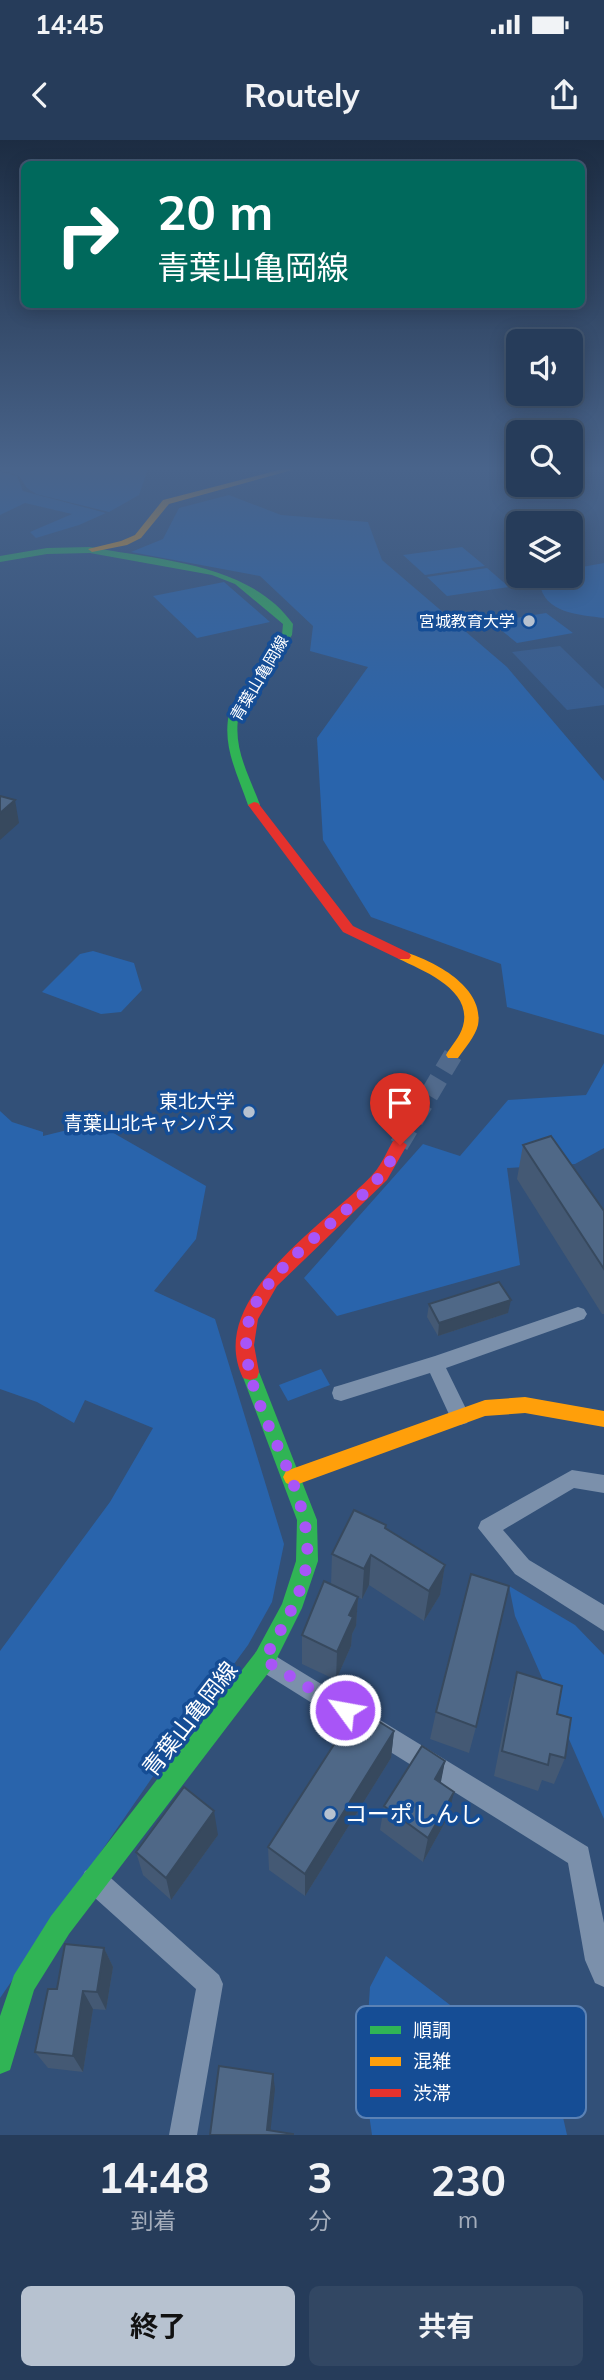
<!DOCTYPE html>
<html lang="ja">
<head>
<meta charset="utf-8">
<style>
  body { margin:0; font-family:Mulish,"Noto Sans JP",sans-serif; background:#324763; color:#f1f3f6; height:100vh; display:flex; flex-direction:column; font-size:26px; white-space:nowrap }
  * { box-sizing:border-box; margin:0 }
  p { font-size:23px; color:#a4adbb }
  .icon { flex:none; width:38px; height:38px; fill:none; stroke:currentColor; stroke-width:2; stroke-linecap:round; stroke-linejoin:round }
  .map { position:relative; height:1995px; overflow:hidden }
  .sheet { display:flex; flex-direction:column; background:#263c5a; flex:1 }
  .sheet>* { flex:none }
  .top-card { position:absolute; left:21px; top:21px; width:564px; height:147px; border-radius:10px; box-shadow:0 4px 18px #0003,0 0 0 2px #425670; background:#00695c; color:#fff; overflow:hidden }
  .fabs { position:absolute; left:506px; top:189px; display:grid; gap:14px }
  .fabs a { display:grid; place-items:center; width:77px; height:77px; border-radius:10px; background:#263c5a; box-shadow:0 4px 18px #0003,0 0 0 2px #425670; font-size:35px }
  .pin { position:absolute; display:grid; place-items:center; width:60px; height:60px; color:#fff; margin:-72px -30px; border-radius:50% 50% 50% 0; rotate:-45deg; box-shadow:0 0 7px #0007 }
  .pin .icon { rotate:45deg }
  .me { position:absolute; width:77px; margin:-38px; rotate:302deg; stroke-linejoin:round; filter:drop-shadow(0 0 5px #0008) }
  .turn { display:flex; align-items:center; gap:24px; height:147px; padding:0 21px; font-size:32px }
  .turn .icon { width:91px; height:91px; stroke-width:2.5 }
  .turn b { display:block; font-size:49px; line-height:60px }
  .eta { display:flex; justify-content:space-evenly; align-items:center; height:119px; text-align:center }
  .eta b { font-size:42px; font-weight:700; line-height:49px }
  .action { display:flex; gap:14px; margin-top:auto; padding:14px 21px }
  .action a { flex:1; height:80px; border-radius:10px; background:#b7c2d0; color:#111; font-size:28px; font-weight:700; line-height:80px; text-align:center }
  .action a+a { background:#324763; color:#f1f3f6 }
  .status { display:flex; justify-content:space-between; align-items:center; height:49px; padding:0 35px; background:#263c5a; direction:ltr }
  .status svg { height:19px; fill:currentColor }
  header { display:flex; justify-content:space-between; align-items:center; height:91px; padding:0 21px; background:#263c5a; font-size:32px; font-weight:700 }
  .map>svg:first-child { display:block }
  .green { fill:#2964ac }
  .water { fill:#355c90 }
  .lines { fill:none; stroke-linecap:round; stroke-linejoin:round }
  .secondary-tunnel { stroke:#516a8c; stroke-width:19; stroke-dasharray:19 10; stroke-linecap:butt }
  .street { fill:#7b90ab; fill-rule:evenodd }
  .fast { fill:#30b455; fill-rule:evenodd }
  .slow { fill:#ff9f0a; fill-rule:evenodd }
  .jam { fill:#e5322d; fill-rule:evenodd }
  .wall { fill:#445974 }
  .shaded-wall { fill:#37495e }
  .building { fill:#4f6887; stroke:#37495e; stroke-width:2 }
  .route { stroke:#a855f7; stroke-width:12; stroke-dasharray:0 21.6 }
  .poi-dot { fill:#b7c2d0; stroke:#154d95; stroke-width:2.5 }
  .labels { text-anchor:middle; stroke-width:7; stroke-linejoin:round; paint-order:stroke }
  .far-poi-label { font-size:16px; fill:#fff; stroke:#154d95; text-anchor:end }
  .far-street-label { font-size:16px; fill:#fff; stroke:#154d95 }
  .poi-label { font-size:19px; fill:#fff; stroke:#154d95; text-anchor:end }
  .near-street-label { font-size:23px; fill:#fff; stroke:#154d95 }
  .near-poi-label { font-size:23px; fill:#fff; stroke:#154d95; text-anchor:start }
  .key { fill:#154d95; stroke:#5b82b5; stroke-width:2 }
  .key-label { font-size:19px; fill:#fff }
</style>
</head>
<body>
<div class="status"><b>14:45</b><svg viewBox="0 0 49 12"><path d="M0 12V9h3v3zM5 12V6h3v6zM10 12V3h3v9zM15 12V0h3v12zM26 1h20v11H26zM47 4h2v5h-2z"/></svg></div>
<header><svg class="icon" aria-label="back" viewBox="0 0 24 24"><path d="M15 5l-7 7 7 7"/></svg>Routely<svg class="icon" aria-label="share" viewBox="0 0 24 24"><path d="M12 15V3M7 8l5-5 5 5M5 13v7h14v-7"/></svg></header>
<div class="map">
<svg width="604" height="1995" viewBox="0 0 604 1995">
  <rect width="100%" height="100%" fill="#325078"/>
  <path class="green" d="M0 329H148L139 355 109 372 36 354 27 348 19 336Z
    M0 332 17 336 23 351 106 373 79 385 36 398 30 392 72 374 25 363 0 375Z
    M229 355 281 375 368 382 382 420 507 527 604 641V895L507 867 501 824 371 777 323 700 317 598 368 527 310 511 313 486 260 436 131 412 163 399 179 368Z
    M462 407 485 426 425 435 403 415Z
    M604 423V478C580 475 543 473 540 443L548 436H570L571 429Z
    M487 428 509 447 447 456 427 437Z
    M224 442 270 482 197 498 153 456Z
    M546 473 573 493 517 503 491 482Z
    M93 811 134 823 142 850 121 872 101 874 42 852 80 814Z
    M604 923V1008L575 1024 507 1028 520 1125 337 1176 304 1138 423 1004 460 1016 508 960 586 955Z
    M0 971 12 982 43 992V996L96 983 206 1046 196 1099 154 1151 215 1179 284 1404 272 1462 248 1505 176 1603 0 1858V1511L110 1362 153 1288 85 1260 74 1283 37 1262 0 1249Z
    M321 1229 330 1245 288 1261 279 1245Z
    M509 1446 575 1485 604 1515V1679L515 1476Z
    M386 1816 556 1946 567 1995H372L364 1939 370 1847Z"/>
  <path class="water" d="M560 506 604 549V565L567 570 512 512Z"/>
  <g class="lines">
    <path class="secondary-tunnel" d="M399 1005 453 915"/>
    <path class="street" d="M578 1167 584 1169 587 1174 584 1179 446 1228 470 1277 467 1283 460 1285 453 1283 430 1233 341 1261 334 1259 332 1253 334 1247 341 1245 435 1216Z
      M572 1330 604 1335V1353L574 1348 503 1390 529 1420 604 1465V1491L515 1434 478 1388 481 1381Z
      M264 1509 588 1707 604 1783V1847L595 1843 585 1820 568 1723 256 1528 253 1520 256 1512Z
      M94 1727 103 1731 219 1835 223 1844 197 1995H169L196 1849 85 1749 81 1740 85 1731Z"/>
    <path class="fast" d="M90 407C157 420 250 423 293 484L292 495 239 574C232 607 249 635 260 665L258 667H250L248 665C238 635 222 607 229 574L282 495 283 484 235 444 212 435 90 413 47 414 0 422V416L47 408Z
      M250 1224 257 1226 259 1232 317 1380 318 1421 302 1468 272 1528 69 1794 34 1850 10 1930 0 1934V1876L14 1835 51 1776 256 1512 282 1464 296 1421 297 1380 241 1232 243 1226Z"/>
    <path class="slow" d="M283 329H296L169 364 141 398 127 405 92 412 88 409 121 401 135 395 163 360Z
      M404 812C433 820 485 847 478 885 475 897 465 908 458 918H448L446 915C451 906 460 897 463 886 473 850 424 831 399 819L397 816Z
      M525 1257 604 1271V1287L525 1273 485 1276 293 1346 286 1343 283 1337 286 1331 485 1260Z"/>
    <path class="jam" d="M254 662 258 663 353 786 409 813 411 816 409 819H399L343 792 248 665Z
      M399 999 407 1005 387 1040 277 1146 258 1179 254 1205 259 1232 257 1238 250 1240 243 1238C204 1157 329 1083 374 1033 382 1024 387 1011 393 1001Z"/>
  </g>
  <path class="wall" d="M523 1005 604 1071V1174H602L517 1039Z
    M429 1164 508 1173 438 1196 427 1177Z
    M386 1385V1388L445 1425 440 1455 424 1481 369 1445 362 1459 358 1457 356 1486 352 1494 351 1506 336 1540 302 1524V1495L331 1444 332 1414Z
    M517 1532 557 1574 565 1618 554 1644 542 1640 538 1651 494 1636 509 1560Z
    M436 1572 476 1587 469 1613 430 1599Z
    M372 1589 394 1591 391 1618 305 1756 269 1730 268 1707Z
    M445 1621 440 1643 448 1677 423 1722 380 1690 384 1666Z
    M218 1695 171 1760 143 1735 136 1712Z
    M104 1808 113 1827 106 1870 93 1869 83 1932 48 1928 35 1912Z"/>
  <path class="shaded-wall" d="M15 660 19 683 0 700V673Z
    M511 1160 508 1173 438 1196 439 1183Z
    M371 1415 369 1445 362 1459 364 1429Z
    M445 1425 440 1455 424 1481 429 1451Z
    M358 1457 356 1486 352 1494 351 1506 336 1540 337 1512 349 1475Z
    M394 1591 391 1618 305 1756V1734Z
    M445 1621 440 1647 435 1639Z
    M454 1652 448 1677 423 1722 428 1698Z
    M214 1671 218 1695 171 1760 166 1738Z
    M104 1808 113 1827 106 1870 97 1852Z
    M83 1851 93 1869 83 1932 73 1916Z
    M273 1934 275 1949 270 1995 267 1990Z"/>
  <path class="building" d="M0 656 15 660 0 673Z
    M551 996 604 1071V1129L523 1005Z
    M499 1142 511 1160 439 1183 429 1164Z
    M354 1370 386 1385 385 1388 445 1425 429 1451 371 1415 364 1429 332 1414Z
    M471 1434 509 1446 476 1587 436 1572Z
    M324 1441 358 1457 349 1475 353 1477 337 1512 302 1495Z
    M517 1532 562 1546 557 1574 571 1578 565 1618 550 1614 548 1625 502 1611Z
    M353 1575 372 1589 378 1581 394 1591 305 1734 268 1707Z
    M422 1606 445 1621 435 1639 454 1652 428 1698 384 1666Z
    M184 1647 214 1671 166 1738 136 1712Z
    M65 1804 104 1808 97 1852 83 1851 73 1916 35 1912 48 1849H57Z
    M219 1926 273 1934 267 1990 293 1994V1995H210Z"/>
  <linearGradient id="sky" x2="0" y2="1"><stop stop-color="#1c2c42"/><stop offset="0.54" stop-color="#49648b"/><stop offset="1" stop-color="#49648b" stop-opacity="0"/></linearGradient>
  <rect width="604" height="608" fill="url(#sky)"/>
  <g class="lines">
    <path class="route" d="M345 1570 264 1520C280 1490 305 1453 307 1418 313 1335 230 1255 249 1180 262 1129 346 1078 380 1036 388 1027 393 1015 400 1005"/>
  </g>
  <g class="poi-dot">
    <circle cx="529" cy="481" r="7"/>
    <circle cx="249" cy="972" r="7"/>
    <circle cx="330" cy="1674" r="7"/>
  </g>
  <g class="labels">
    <g class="far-poi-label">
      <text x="515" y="487">宮城教育大学</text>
    </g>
    <g class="far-street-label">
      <text transform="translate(259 538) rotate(-59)" y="6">青葉山亀岡線</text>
    </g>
    <g class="poi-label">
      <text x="235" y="968">東北大学<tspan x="235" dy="22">青葉山北キャンパス</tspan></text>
    </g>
    <g class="near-street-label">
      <text transform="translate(190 1579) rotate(-52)" y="8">青葉山亀岡線</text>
    </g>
    <g class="near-poi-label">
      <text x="344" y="1682">コーポしんし</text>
    </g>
  </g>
  <rect x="356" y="1866" width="230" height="112" rx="10" class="key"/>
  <rect x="370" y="1886" width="31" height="8" fill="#30b455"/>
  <rect x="370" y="1917" width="31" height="9" fill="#ff9f0a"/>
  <rect x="370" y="1949" width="31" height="8" fill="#e5322d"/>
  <g class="key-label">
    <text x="413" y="1897">順調</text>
    <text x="413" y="1928">混雑</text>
    <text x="413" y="1960">渋滞</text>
  </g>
</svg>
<div class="fabs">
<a><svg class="icon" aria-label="sound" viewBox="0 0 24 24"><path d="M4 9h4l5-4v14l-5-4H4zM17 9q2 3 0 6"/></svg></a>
<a><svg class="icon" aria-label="search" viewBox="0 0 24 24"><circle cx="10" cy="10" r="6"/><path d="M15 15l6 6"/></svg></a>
<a><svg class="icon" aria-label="layers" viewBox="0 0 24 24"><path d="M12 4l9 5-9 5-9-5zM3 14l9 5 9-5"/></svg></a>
</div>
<div class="pin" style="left:400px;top:1005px;background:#d93025"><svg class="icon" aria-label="arrive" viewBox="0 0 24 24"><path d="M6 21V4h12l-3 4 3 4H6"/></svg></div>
<svg class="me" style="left:345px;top:1570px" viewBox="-20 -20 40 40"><circle r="17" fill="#a855f7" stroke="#fff" stroke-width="3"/><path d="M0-11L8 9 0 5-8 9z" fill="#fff"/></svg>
<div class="top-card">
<div class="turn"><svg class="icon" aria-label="right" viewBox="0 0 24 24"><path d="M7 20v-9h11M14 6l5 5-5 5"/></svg><div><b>20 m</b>青葉山亀岡線</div></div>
</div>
</div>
<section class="sheet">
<div class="eta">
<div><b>14:48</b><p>到着</p></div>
<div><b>3</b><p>分</p></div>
<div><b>230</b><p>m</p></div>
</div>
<div class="action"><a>終了</a><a>共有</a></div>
</section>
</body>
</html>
